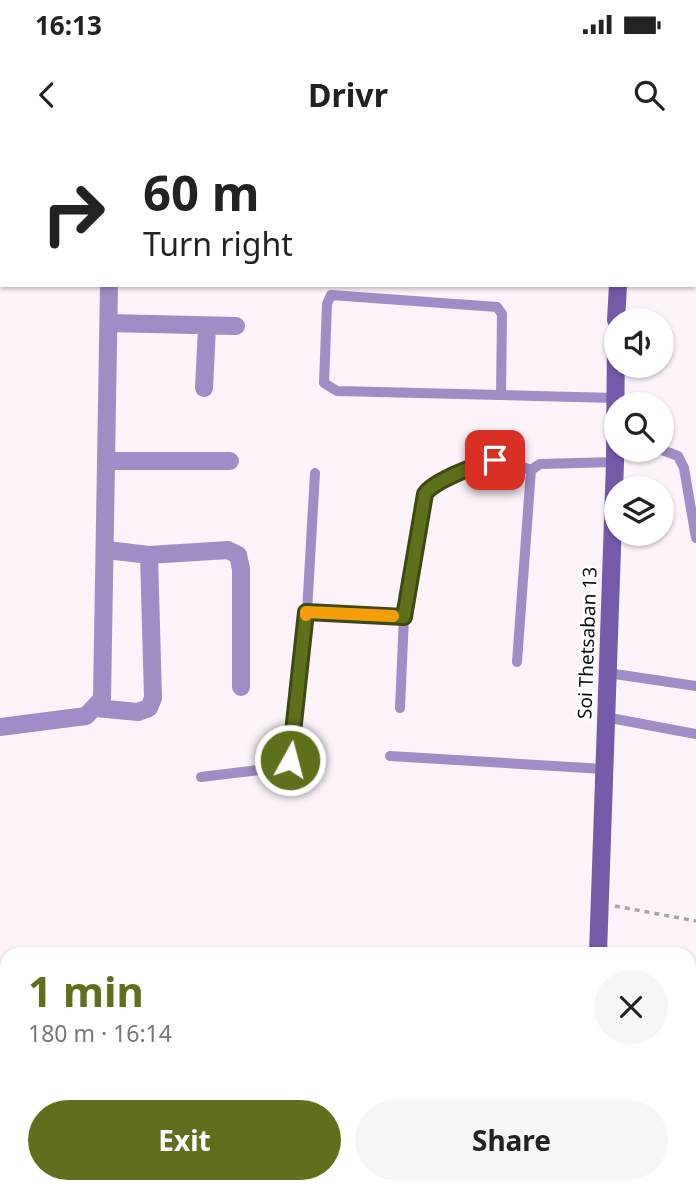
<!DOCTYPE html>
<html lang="en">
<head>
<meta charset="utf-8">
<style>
  body { margin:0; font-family:"Noto Sans",sans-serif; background:#f6f6f6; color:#222; height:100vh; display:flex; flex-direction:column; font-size:26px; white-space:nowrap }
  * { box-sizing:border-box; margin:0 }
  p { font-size:23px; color:#767676 }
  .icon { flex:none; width:38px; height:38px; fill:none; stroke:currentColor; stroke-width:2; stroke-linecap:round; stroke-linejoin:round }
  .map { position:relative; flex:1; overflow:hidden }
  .panel { position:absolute; left:0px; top:807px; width:696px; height:247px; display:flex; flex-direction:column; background:#fff; border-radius:21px 21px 0 0; box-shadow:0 2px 5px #0004 }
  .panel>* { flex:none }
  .banner { position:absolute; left:0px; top:0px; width:696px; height:147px; box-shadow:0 2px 5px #0004; background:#fff; color:#222; overflow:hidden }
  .fabs { position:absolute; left:604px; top:168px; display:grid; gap:14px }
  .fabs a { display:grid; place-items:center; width:70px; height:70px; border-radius:50%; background:#fff; box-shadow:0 2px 5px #0004; font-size:35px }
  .pin { position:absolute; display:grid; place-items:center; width:60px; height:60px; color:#fff; margin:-30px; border-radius:14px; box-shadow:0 4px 10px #0006 }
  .me { position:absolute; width:77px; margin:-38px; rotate:7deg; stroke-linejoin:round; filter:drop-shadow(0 0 5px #0008) }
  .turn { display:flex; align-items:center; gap:24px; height:147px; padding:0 28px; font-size:32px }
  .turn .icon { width:91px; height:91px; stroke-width:2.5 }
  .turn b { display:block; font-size:49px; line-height:60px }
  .round { display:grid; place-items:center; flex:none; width:74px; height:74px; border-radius:37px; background:#f6f6f6 }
  .head { display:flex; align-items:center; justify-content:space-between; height:119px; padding:0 28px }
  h1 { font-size:42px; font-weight:700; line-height:52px; color:#5f701c }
  .cta { display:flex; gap:14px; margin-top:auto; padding:14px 28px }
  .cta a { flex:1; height:80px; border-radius:42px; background:#5f701c; color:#fff; font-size:28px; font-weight:700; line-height:80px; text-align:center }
  .cta a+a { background:#f6f6f6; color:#222 }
  .status { display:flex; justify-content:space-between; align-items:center; height:49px; padding:0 35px; background:#fff; direction:ltr }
  .status svg { height:19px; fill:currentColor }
  header { display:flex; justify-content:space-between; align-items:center; height:91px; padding:0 28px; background:#fff; font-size:32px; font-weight:700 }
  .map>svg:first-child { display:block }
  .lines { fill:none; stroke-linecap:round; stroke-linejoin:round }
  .path { stroke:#aba4aa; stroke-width:3.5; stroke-dasharray:5 5; stroke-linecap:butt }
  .lane { stroke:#9f8ec5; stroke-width:10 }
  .street { stroke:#9f8ec5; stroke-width:18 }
  .secondary { stroke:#765aaa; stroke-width:18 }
  .route-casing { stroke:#3e4912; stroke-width:18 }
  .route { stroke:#5f701c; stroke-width:12 }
  .slow { stroke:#f59e0b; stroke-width:12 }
  .labels { text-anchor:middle; stroke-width:5; stroke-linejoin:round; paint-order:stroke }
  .street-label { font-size:19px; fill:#0e0b0e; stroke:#fff }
</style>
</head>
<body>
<div class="status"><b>16:13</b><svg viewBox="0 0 49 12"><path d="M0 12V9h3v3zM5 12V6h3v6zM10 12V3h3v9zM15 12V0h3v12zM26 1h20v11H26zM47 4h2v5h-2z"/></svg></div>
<header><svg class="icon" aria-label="back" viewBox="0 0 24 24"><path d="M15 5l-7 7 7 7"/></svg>Drivr<svg class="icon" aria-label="search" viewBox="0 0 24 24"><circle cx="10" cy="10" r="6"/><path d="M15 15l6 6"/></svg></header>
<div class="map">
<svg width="696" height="1052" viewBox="0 0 696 1052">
  <rect width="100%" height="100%" fill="#fcf3fb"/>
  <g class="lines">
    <path class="path" d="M615 766 696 781"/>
    <path class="lane" d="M281 0V2
      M501 255 502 174 497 167 331 155 327 164 324 243 337 251 615 258
      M662 310 678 316 684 328 696 398
      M315 333 307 472 404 477 428 349C466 327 489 313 531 330
      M517 522 531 330 540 324 615 322
      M608 533 696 546
      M400 568 404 477
      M605 577 696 594
      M390 616 604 629
      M201 637 284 627 290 620 307 472
      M0 892 7 893
      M402 1046 542 1052
      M362 1052 363 1046"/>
    <path class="street" d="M695 32H696
      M109 183 236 186
      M204 248 207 187
      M108 321H230
      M107 410 149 415 228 410 238 415 241 429V547
      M96 568 138 572 149 568 153 558 149 415
      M0 587 86 576 102 559 109 145
      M690 969 696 970"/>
    <path class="secondary" d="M629 2V0
      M616 180 618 145
      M598 814 615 322 616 193
      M594 1046 595 1052"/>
  </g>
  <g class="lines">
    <g class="route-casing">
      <path id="route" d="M290 620 306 472 404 477 425 354C433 341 480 323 495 320"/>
    </g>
    <use href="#route" class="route"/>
    <path class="slow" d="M306 475V472L393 476"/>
  </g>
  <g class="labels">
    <g class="street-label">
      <text transform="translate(587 503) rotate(-88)" y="7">Soi Thetsaban 13</text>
    </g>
  </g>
</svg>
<div class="fabs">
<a><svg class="icon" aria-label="sound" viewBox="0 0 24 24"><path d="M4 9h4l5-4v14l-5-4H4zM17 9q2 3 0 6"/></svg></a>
<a><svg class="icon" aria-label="search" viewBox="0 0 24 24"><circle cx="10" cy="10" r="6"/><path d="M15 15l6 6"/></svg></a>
<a><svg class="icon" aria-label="layers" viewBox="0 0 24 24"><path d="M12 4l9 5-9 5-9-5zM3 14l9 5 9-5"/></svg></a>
</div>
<div class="pin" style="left:495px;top:320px;background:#d93025"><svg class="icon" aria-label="arrive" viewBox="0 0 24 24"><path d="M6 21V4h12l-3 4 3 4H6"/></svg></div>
<svg class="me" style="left:290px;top:620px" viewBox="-20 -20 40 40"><circle r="17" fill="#5f701c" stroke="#fff" stroke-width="3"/><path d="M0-11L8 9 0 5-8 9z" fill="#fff"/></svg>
<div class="banner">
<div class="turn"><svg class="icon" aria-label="right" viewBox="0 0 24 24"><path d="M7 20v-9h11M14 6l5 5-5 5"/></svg><div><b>60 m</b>Turn right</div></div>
</div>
<section class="panel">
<div class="head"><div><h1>1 min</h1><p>180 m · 16:14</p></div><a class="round"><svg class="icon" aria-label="close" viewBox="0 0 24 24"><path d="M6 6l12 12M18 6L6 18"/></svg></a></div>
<div class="cta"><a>Exit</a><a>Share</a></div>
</section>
</div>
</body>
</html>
